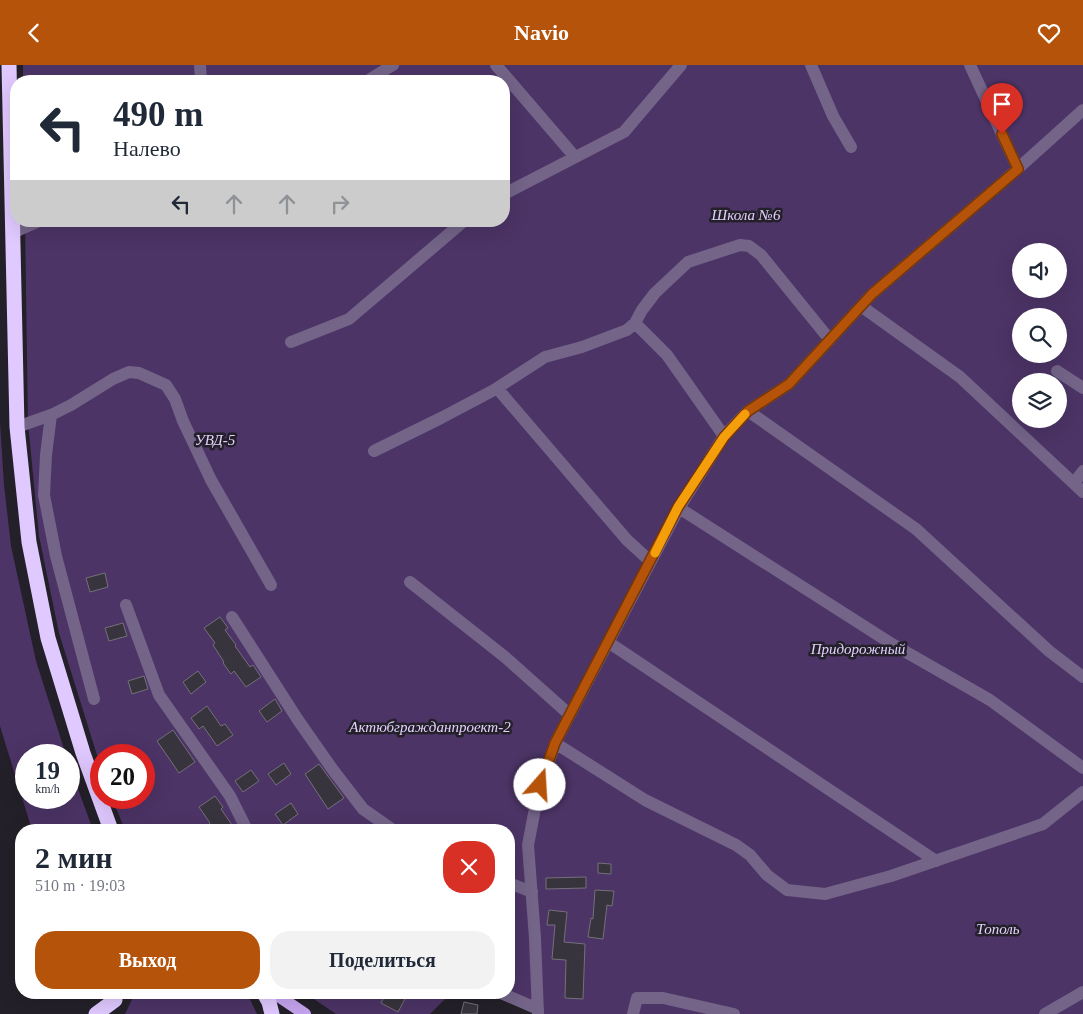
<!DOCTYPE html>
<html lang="ru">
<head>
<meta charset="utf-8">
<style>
  body { margin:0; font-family:"Times New Roman",serif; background:#f2f2f3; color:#1f2937; height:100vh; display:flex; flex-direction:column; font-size:19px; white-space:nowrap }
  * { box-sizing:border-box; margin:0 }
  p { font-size:16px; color:#747a83 }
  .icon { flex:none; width:28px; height:28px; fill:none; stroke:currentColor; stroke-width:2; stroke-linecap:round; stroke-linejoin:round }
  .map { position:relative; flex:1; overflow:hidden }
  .details { position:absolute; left:15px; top:759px; width:500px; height:175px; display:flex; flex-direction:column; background:#fff; border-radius:20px; box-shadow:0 5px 20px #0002 }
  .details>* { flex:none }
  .guide { position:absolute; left:10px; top:10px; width:500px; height:152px; border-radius:20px; box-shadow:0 5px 20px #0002; background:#fff; color:#1f2937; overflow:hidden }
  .buttons { position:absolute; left:1012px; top:178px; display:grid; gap:10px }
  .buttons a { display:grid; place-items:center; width:55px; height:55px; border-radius:50%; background:#fff; box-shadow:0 5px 20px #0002; font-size:25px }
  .speed { position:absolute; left:15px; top:679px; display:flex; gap:10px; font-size:25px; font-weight:700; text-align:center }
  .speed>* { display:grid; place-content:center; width:65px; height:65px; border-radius:50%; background:#fff; box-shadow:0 5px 20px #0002; line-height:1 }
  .speed small { font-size:12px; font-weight:400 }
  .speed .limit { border:8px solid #d22; background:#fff; color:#111 }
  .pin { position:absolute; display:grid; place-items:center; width:42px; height:42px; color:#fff; margin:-51px -21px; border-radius:50% 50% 50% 0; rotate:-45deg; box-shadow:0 0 5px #0007 }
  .pin .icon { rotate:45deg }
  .me { position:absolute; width:55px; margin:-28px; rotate:19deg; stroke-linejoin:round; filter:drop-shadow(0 0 4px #0008) }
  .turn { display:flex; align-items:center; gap:18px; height:105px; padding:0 20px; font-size:22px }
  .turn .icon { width:65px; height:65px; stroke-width:2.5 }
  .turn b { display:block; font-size:35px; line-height:42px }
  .lanes { display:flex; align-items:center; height:48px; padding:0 20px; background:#0003; justify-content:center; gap:25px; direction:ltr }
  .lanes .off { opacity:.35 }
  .round { display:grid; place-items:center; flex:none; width:52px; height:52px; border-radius:20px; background:#f2f2f3 }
  .head { display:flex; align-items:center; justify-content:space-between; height:85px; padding:0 20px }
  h1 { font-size:30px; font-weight:700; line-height:38px }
  .action { display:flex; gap:10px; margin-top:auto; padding:10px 20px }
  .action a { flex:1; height:58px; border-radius:20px; background:#b45309; color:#fff; font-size:20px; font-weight:700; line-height:58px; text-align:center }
  .action a+a { background:#f2f2f3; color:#1f2937 }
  header { display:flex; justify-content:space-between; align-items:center; height:65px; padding:0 20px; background:#b45309; color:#fff; font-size:22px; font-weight:700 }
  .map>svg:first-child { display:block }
  .green { fill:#4c3466; fill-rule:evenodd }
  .building { fill:#38343d; stroke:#74707a }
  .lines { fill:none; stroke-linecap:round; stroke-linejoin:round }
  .minor { stroke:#736488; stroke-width:12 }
  .major { stroke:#c7a5f0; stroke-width:12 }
  .highway { stroke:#e0c9ff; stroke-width:15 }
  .route-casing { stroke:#753606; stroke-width:12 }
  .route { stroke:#b45309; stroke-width:9 }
  .slow { stroke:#f59e0b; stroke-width:9 }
  .labels { text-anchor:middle; stroke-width:5; stroke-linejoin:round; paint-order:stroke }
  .park-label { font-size:15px; font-style:italic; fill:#e3d1fd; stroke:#232029 }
</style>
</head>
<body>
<header><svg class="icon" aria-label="back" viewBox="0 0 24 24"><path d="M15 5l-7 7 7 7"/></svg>Navio<svg class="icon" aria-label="heart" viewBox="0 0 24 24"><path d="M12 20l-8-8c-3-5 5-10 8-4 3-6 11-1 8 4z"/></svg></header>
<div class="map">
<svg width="1083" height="949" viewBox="0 0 1083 949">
  <rect width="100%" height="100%" fill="#232029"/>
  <path class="green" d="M23 0H1083V949H538L509 928V765H125L112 733 144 732V690H101V703L59 568 39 471 28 358 25 156H504V16H23ZM1021 186H1059V224H1021ZM1021 251H1059V289H1021ZM1021 316H1059V354H1021Z
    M0 358 4 420 11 481 36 596 66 690H26V732H69V699L93 765H32L0 661Z
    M135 928H247L257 949H125Z
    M305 928H451L430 949H336Z"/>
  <path class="building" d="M105 508 108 522 90 527 86 513Z
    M220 552 228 563 225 565 236 580 235 581 250 602 253 600 261 612 246 622 234 606 231 609 223 598 224 597 213 580 215 578 204 563Z
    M123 558 127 571 109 576 105 563Z
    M198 606 206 617 191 629 183 617Z
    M144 611 148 624 132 629 128 616Z
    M275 634 282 646 267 657 259 646Z
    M207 641 221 661 225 659 233 670 217 681 203 661 199 664 191 653Z
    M173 665 195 697 179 708 157 676Z
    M284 698 291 709 276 720 268 709Z
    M319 699 344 733 328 744 305 709Z
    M251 705 259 716 243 727 235 716Z
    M215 731 223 742 221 744 232 760 225 765H212L208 760 210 758 199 742Z
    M291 738 298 749 283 760 275 749Z
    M598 798 611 799V809L598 808Z
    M586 812V823L546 824V813Z
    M595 825 614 826 612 841 607 840 603 874 588 872 591 853 593 854Z
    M549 845 567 847 564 877 585 879 583 934 565 933 566 895 552 894 555 860H547Z
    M386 928H408L398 947 381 938Z
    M464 937 478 940 477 949H461Z"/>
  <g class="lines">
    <path class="minor" d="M200 0 201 16
      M496 0 575 92
      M811 0 833 51 851 82
      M970 0 1018 104
      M367 16 393 0
      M504 129 624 67 681 0
      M12 168 39 156
      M861 241 960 312 1083 427
      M635 258 667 290 724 371
      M291 277 349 254 464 156
      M1057 306 1083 323
      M497 323 627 475 650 496
      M748 346 916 464 1049 586 1083 612
      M51 350 46 390 44 430 56 491 94 634
      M17 362 51 350 71 340 113 314 129 307 139 308 166 320 175 334 183 356 211 415 271 520
      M374 386 441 353 494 325 545 292 582 282 627 265 635 258 642 245 655 228 688 197 740 180 749 181 761 190 830 275
      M1074 418 1083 406
      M679 443 892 579 990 635 1083 703
      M410 517 505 592 570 650
      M126 540 159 630 230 731 247 765
      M232 552 298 655 333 705 363 744 393 765
      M608 577 936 796
      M555 678 645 735 736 780 750 790 767 810 787 825 825 829 891 811 1043 759 1083 727
      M509 818 532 827
      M501 928 538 944
      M538 949 535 873 528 780 537 733 555 678 679 443 724 371 748 346 789 319 872 229 1004 116 1083 45
      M633 949 637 933H663L734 949
      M1045 949 1083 927"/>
    <path class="major" d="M274 928 305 949"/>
    <path class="highway" d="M9 0 17 362 29 477 48 573 83 688 111 765
      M264 928 269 937 272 949
      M96 949 115 935"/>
  </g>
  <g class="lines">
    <g class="route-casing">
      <path id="route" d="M540 720 555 678 678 442 724 372 748 346 789 319 872 229 1018 104 1002 69"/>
    </g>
    <use href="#route" class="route"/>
    <path class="slow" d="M655 488 678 442 724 372 745 349"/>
  </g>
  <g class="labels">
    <g class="park-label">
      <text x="746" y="155">Школа №6</text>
      <text x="215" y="380">УВД-5</text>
      <text x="858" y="589">Придорожный</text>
      <text x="430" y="667">Актюбгражданпроект-2</text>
      <text x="998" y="869">Тополь</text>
    </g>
  </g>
</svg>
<div class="buttons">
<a><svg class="icon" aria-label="sound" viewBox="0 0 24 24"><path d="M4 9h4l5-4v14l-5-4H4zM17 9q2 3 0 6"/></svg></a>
<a><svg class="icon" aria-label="search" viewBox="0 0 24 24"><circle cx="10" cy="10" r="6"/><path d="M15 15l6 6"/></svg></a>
<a><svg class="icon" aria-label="layers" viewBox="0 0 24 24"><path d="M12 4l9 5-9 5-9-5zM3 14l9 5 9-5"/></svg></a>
</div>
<div class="speed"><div>19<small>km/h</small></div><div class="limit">20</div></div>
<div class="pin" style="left:1002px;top:69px;background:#d93025"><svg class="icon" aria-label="arrive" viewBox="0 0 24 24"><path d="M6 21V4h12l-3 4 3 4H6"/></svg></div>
<svg class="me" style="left:540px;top:720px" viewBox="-20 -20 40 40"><circle r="19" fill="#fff"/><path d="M0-13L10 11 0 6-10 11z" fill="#b45309"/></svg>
<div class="guide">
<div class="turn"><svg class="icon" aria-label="left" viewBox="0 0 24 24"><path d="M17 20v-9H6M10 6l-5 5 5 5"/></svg><div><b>490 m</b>Налево</div></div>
<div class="lanes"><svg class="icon" aria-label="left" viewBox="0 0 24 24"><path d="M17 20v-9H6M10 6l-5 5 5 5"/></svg><svg class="icon off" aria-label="ahead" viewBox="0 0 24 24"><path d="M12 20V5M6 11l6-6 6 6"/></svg><svg class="icon off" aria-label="ahead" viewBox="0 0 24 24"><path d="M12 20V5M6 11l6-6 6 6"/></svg><svg class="icon off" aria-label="right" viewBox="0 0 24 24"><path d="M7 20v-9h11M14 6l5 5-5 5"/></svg></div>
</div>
<section class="details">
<div class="head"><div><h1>2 мин</h1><p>510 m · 19:03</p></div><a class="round" style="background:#d93025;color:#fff"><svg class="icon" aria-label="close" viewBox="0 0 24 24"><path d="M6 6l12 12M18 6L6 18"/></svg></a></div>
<div class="action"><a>Выход</a><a>Поделиться</a></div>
</section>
</div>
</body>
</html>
